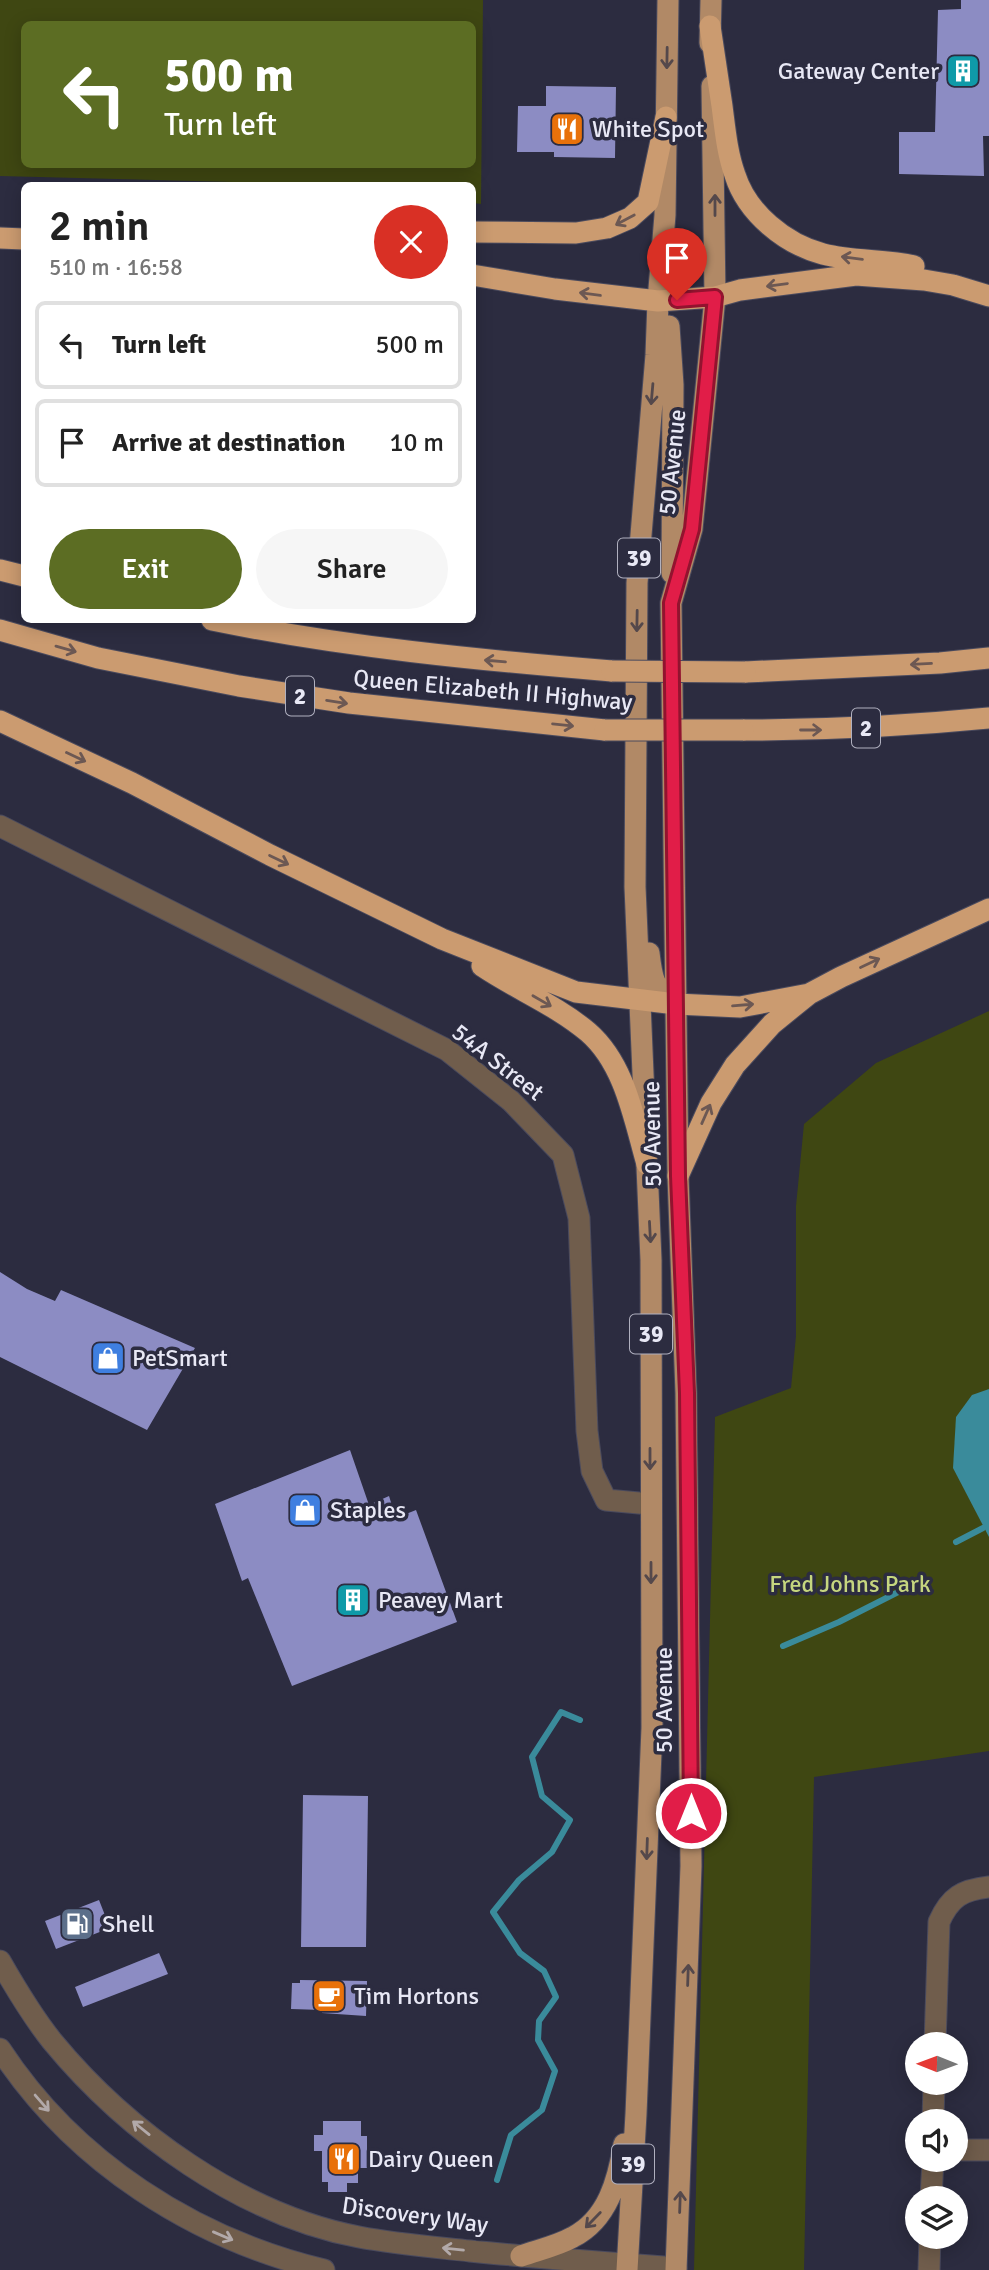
<!DOCTYPE html>
<html lang="en">
<head>
<meta charset="utf-8">
<style>
  body { margin:0; font-family:Signika,sans-serif; background:#f6f6f6; color:#222; height:100vh; display:flex; flex-direction:column; font-size:26px; white-space:nowrap }
  * { box-sizing:border-box; margin:0 }
  p { font-size:23px; color:#767676 }
  .icon { flex:none; width:38px; height:38px; fill:none; stroke:currentColor; stroke-width:2; stroke-linecap:round; stroke-linejoin:round }
  .map { position:relative; flex:1; overflow:hidden }
  .details { position:absolute; left:21px; top:182px; width:455px; height:441px; display:flex; flex-direction:column; background:#fff; border-radius:10px; box-shadow:0 4px 18px #0003 }
  .details>* { flex:none }
  .top-card { position:absolute; left:21px; top:21px; width:455px; height:147px; border-radius:10px; box-shadow:0 4px 18px #0003; background:#5c6d23; color:#fff; overflow:hidden }
  .needle { width:46px; rotate:271deg }
  .tools { position:absolute; left:905px; top:2032px; display:grid; gap:14px }
  .tools a { display:grid; place-items:center; width:63px; height:63px; border-radius:50%; background:#fff; box-shadow:0 4px 18px #0003; font-size:35px }
  .pin { position:absolute; display:grid; place-items:center; width:60px; height:60px; color:#fff; margin:-72px -30px; border-radius:50% 50% 50% 0; rotate:-45deg; box-shadow:0 0 7px #0007 }
  .pin .icon { rotate:45deg }
  .me { position:absolute; width:77px; margin:-38px; rotate:0deg; stroke-linejoin:round; filter:drop-shadow(0 0 5px #0008) }
  .turn { display:flex; align-items:center; gap:24px; height:147px; padding:0 28px; font-size:32px }
  .turn .icon { width:91px; height:91px; stroke-width:2.5 }
  .turn b { display:block; font-size:49px; line-height:60px }
  .round { display:grid; place-items:center; flex:none; width:74px; height:74px; border-radius:37px; background:#f6f6f6 }
  .summary { display:flex; align-items:center; justify-content:space-between; height:119px; padding:0 28px }
  h1 { font-size:42px; font-weight:600; line-height:52px }
  .button { display:flex; gap:14px; margin-top:auto; padding:14px 28px }
  .button a { flex:1; height:80px; border-radius:42px; background:#5c6d23; color:#fff; font-size:28px; font-weight:600; line-height:80px; text-align:center }
  .button a+a { background:#f6f6f6; color:#222 }
  ul { padding:0; list-style:none }
  li { display:flex; align-items:center; gap:21px; height:88px; margin:0 14px 10px; padding:0 14px; border:4px solid #e0e0e0; border-radius:10px }
  li div { flex:1 }
  li b { display:block; font-size:26px }
  li em { font-style:normal }
  .map>svg:first-child { display:block }
  .green { fill:#3f4712; fill-rule:evenodd }
  .water { fill:#3a8b9b }
  .lines { fill:none; stroke-linecap:round; stroke-linejoin:round }
  .stream { stroke:#3a8b9b; stroke-width:6 }
  .building { fill:#8c8cc3 }
  .minor-casing { stroke:#4a4a5d; stroke-width:23 }
  .major-casing { stroke:#4a4a5d; stroke-width:23 }
  .highway-casing { stroke:#4a4a5d; stroke-width:23 }
  .minor { stroke:#705d4c; stroke-width:21 }
  .major { stroke:#b18966; stroke-width:21 }
  .highway { stroke:#cb9b70; stroke-width:21 }
  .highway-bridge-casing { stroke:#4a4a5d; stroke-width:23; stroke-linecap:butt }
  .highway-bridge { stroke:#cb9b70; stroke-width:21 }
  .oneway { stroke:#54484b }
  .oneway2 { stroke:#6c5853 }
  .oneway3 { stroke:#b2a9a9 }
  .route-casing { stroke:#92132f; stroke-width:18 }
  .route { stroke:#e11d48; stroke-width:12 }
  .labels { text-anchor:middle; stroke-width:7; stroke-linejoin:round; paint-order:stroke }
  .shield { fill:#2c2c40; stroke:#b0b0bf; stroke-width:2 }
  .shield-label { font-size:23px; font-weight:bold; fill:#e8e8f5 }
  .poi-label { font-size:24px; fill:#e8e8f5; stroke:#2c2c40; text-anchor:start }
  .street-label { font-size:24px; fill:#e8e8f5; stroke:#2c2c40 }
  .park-label { font-size:24px; fill:#c6d67f; stroke:#2c2c40 }
</style>
</head>
<body>
<div class="map">
<svg width="989" height="2270" viewBox="0 0 989 2270">
  <rect width="100%" height="100%" fill="#2c2c40"/>
  <path class="green" d="M0 0H483L481 204 473 203 472 186H258L233 182 0 176ZM24 24H472V164H24Z
    M989 1011V1751L814 1777 804 2270H694L715 1417 791 1388 796 1336V1206L804 1124 876 1063Z"/>
  <path class="water" d="M989 1389V1537L953 1468 956 1417 972 1395Z"/>
  <g class="lines">
    <path class="stream" d="M956 1542 983 1528
      M783 1646 839 1622 916 1583
      M497 2180 511 2135 542 2110 555 2071 538 2040 539 2021 556 1997 544 1971 520 1953 493 1912 519 1880 552 1852 570 1820 542 1796 532 1757 561 1712 580 1720"/>
  </g>
  <path class="building" d="M961 0H989V136H983L984 176 899 174V132H935L938 10 961 9Z
    M546 86 616 87 615 158 554 157V152H517L518 106H546Z
    M0 1272 27 1289 55 1301 61 1290 195 1348 147 1430 0 1357Z
    M350 1450 369 1505 389 1496 396 1518 416 1510 457 1622 292 1686 248 1578 242 1581 215 1504Z
    M303 1795 368 1796 366 1947H301Z
    M99 1900 110 1928 56 1949 45 1921Z
    M159 1953 168 1974 83 2007 75 1987Z
    M300 1980 367 1981 366 2016 322 2013V2010L291 2009 292 1983H300Z
    M323 2121H361V2136H367V2168H358V2183H347V2192H328V2182H322V2151H314V2135H323Z"/>
  <g class="lines">
    <g class="minor-casing">
      <path id="minor" d="M0 826 447 1050 511 1101 563 1155 579 1218 587 1431 592 1471 606 1500 650 1504
        M0 1961C16 1989 32 2016 52 2041 127 2132 242 2215 359 2237 396 2244 433 2247 470 2251 539 2258 607 2263 676 2268
        M935 2044 939 1922C950 1897 962 1890 989 1887
        M0 2049C74 2162 194 2239 324 2270
        M933 2121 934 2082
        M956 2150H989
        M931 2198 933 2160
        M929 2270 930 2236"/>
    </g>
    <g class="major-casing">
      <path id="major" d="M710 43 711 0
        M669 326 673 385 672 573
        M649 953C652 979 653 988 676 1004
        M521 2256C538 2250 557 2246 573 2237 608 2219 618 2180 624 2144
        M627 2270 636 2114 652 1728 651 1260 635 887 637 583 656 355 658 301 665 215 668 0
        M676 2270 691 1866 686 1393 678 1176 671 603 692 529 715 297 712 86"/>
    </g>
    <g class="highway-casing">
      <path id="highway" d="M710 26C714 53 718 79 722 106 725 129 727 153 735 175 747 213 785 244 823 254 853 262 884 259 914 266
        M472 232 576 233 607 228 630 218 648 202 666 117
        M0 238 24 239
        M472 275 555 289 658 301 715 297 740 290 856 275 924 280 953 285 989 296
        M0 570 24 576
        M212 620C344 647 478 660 612 671
        M0 630 98 658 239 686 349 703 605 730
        M745 672 940 663 989 658
        M0 721 132 783 270 855 442 939 576 992 676 1004 740 1007 809 994
        M743 730C825 730 907 726 989 718
        M482 966C516 989 556 1005 588 1032 625 1064 634 1119 647 1164
        M678 1176 711 1103 735 1065 772 1024 809 994 841 977 989 909"/>
    </g>
    <use href="#minor" class="minor"/>
    <use href="#major" class="major"/>
    <use href="#highway" class="highway"/>
    <g class="highway-bridge-casing">
      <path id="highway-bridge" d="M612 671 745 672
        M605 730H743"/>
    </g>
    <use href="#highway-bridge" class="highway-bridge"/>
  </g>
  <defs><path id="oneway-shaft" d="M-6 0H5M1.5-3L5.5 0L1.5 3" fill="none" stroke-width="1.6" stroke-linecap="round" stroke-linejoin="round" transform="scale(1.75)"/></defs>
  <g class="oneway">
    <use href="#oneway-shaft" transform="translate(667 58) rotate(91)"/>
    <use href="#oneway-shaft" transform="translate(715 205) rotate(-90)"/>
    <use href="#oneway-shaft" transform="translate(652 394) rotate(95)"/>
    <use href="#oneway-shaft" transform="translate(637 621) rotate(91)"/>
    <use href="#oneway-shaft" transform="translate(650 1232) rotate(87)"/>
    <use href="#oneway-shaft" transform="translate(650 1459) rotate(90)"/>
    <use href="#oneway-shaft" transform="translate(651 1573) rotate(90)"/>
    <use href="#oneway-shaft" transform="translate(647 1849) rotate(92)"/>
    <use href="#oneway-shaft" transform="translate(688 1975) rotate(-88)"/>
    <use href="#oneway-shaft" transform="translate(680 2202) rotate(-88)"/>
    <use href="#oneway-shaft" transform="translate(593 2220) rotate(134)"/>
  </g>
  <g class="oneway2">
    <use href="#oneway-shaft" transform="translate(625 220) rotate(152)"/>
    <use href="#oneway-shaft" transform="translate(852 258) rotate(-173)"/>
    <use href="#oneway-shaft" transform="translate(777 285) rotate(172)"/>
    <use href="#oneway-shaft" transform="translate(590 294) rotate(-172)"/>
    <use href="#oneway-shaft" transform="translate(66 649) rotate(16)"/>
    <use href="#oneway-shaft" transform="translate(495 661) rotate(-175)"/>
    <use href="#oneway-shaft" transform="translate(921 664) rotate(177)"/>
    <use href="#oneway-shaft" transform="translate(337 702) rotate(9)"/>
    <use href="#oneway-shaft" transform="translate(563 725) rotate(6)"/>
    <use href="#oneway-shaft" transform="translate(811 730)"/>
    <use href="#oneway-shaft" transform="translate(76 757) rotate(25)"/>
    <use href="#oneway-shaft" transform="translate(279 860) rotate(26)"/>
    <use href="#oneway-shaft" transform="translate(870 963) rotate(-25)"/>
    <use href="#oneway-shaft" transform="translate(542 1001) rotate(30)"/>
    <use href="#oneway-shaft" transform="translate(743 1005) rotate(-5)"/>
    <use href="#oneway-shaft" transform="translate(706 1114) rotate(-66)"/>
  </g>
  <g class="oneway3">
    <use href="#oneway-shaft" transform="translate(42 2103) rotate(49)"/>
    <use href="#oneway-shaft" transform="translate(141 2128) rotate(-141)"/>
    <use href="#oneway-shaft" transform="translate(223 2236) rotate(23)"/>
    <use href="#oneway-shaft" transform="translate(453 2249) rotate(-174)"/>
  </g>
  <g class="lines">
    <g class="route-casing">
      <path id="route" d="M677 300 715 297 692 529 671 603 678 1176 687 1393 691 1813"/>
    </g>
    <use href="#route" class="route"/>
  </g>
  <defs>
    <g id="building-square" transform="scale(1.75)"><rect x="-9" y="-9" width="18" height="18" rx="4" fill="#0f9aa8" stroke="#2c2c40"/><path d="M-4-6H4V6H1V3H-1V6H-4ZM-2.5-4.3h1.7v1.8h-1.7ZM.8-4.3h1.7v1.8H.8ZM-2.5-1h1.7V.8h-1.7ZM.8-1h1.7V.8H.8Z" fill="#fff"/></g>
    <g id="restaurant-square" transform="scale(1.75)"><rect x="-9" y="-9" width="18" height="18" rx="4" fill="#e8710a" stroke="#2c2c40"/><path d="M-5-6h1v4h1v-4h1v4h1v-4h1v5L-1.5 .5V6h-2V.5L-5-1ZM5-6V6H3V1.5H1.5Q1.5-4 5-6Z" fill="#fff"/></g>
    <g id="shop-square" transform="scale(1.75)"><rect x="-9" y="-9" width="18" height="18" rx="4" fill="#3f7fe0" stroke="#2c2c40"/><path d="M-5-2.5h2.3a2.7 3.5 0 0 1 5.4 0H5L5.5 6h-11ZM-1.5-2.5h3a1.5 2.3 0 0 0-3 0Z" fill="#fff"/></g>
    <g id="fuel-square" transform="scale(1.75)"><rect x="-9" y="-9" width="18" height="18" rx="4" fill="#5c6f8a" stroke="#2c2c40"/><path d="M-5.5-6h7V0h2V4h1.3V-2.5L3-4.5l.8-.8L6-3V5H2.5V1h-1V6h-7ZM-4.2-4.7v3.2H.2V-4.7Z" fill="#fff"/></g>
    <g id="cafe-square" transform="scale(1.75)"><rect x="-9" y="-9" width="18" height="18" rx="4" fill="#e8710a" stroke="#2c2c40"/><path d="M-5.5-4.5H6V0H3Q3 3.5 0 3.5H-2.5Q-5.5 3.5-5.5 0ZM3-3.2v2h1.7v-2ZM-6 4.5H4V6H-6Z" fill="#fff"/></g>
  </defs>
  <g fill-rule="evenodd">
    <use href="#building-square" x="963" y="71"/>
    <use href="#restaurant-square" x="567" y="129"/>
    <use href="#shop-square" x="108" y="1358"/>
    <use href="#shop-square" x="305" y="1510"/>
    <use href="#building-square" x="353" y="1600"/>
    <use href="#fuel-square" x="77" y="1924"/>
    <use href="#cafe-square" x="329" y="1996"/>
    <use href="#restaurant-square" x="344" y="2159"/>
  </g>
  <g class="labels">
    <g class="shield">
      <rect x="618" y="538.5" width="42" height="39" rx="5"/>
      <rect x="286" y="676.5" width="28" height="39" rx="5"/>
      <rect x="852" y="708.5" width="28" height="39" rx="5"/>
      <rect x="630" y="1314.5" width="42" height="39" rx="5"/>
      <rect x="612" y="2144.5" width="42" height="39" rx="5"/>
    </g>
    <g class="shield-label">
      <text x="639" y="566">39</text>
      <text x="300" y="704">2</text>
      <text x="866" y="736">2</text>
      <text x="651" y="1342">39</text>
      <text x="633" y="2172">39</text>
    </g>
    <g class="poi-label">
      <text x="939" y="79" text-anchor="end">Gateway Center</text>
      <text x="592" y="137">White Spot</text>
      <text x="132" y="1366">PetSmart</text>
      <text x="330" y="1518">Staples</text>
      <text x="378" y="1608">Peavey Mart</text>
      <text x="102" y="1932">Shell</text>
      <text x="354" y="2004">Tim Hortons</text>
      <text x="368" y="2167">Dairy Queen</text>
    </g>
    <g class="street-label">
      <text transform="translate(672 462) rotate(-84)" y="8">50 Avenue</text>
      <text transform="translate(493 690) rotate(5)" y="8">Queen Elizabeth II Highway</text>
      <text transform="translate(498 1062) rotate(38)" y="8">54A Street</text>
      <text transform="translate(652 1134) rotate(-91)" y="8">50 Avenue</text>
      <text transform="translate(664 1700) rotate(-90)" y="8">50 Avenue</text>
      <text transform="translate(415 2215) rotate(8)" y="8">Discovery Way</text>
    </g>
    <g class="park-label">
      <text x="850" y="1592">Fred Johns Park</text>
    </g>
  </g>
</svg>
<div class="tools">
<a><svg class="needle" viewBox="-14 -14 28 28"><path d="M0-13l5 13h-10z" fill="#e53935"/><path d="M0 13l5-13h-10z" fill="#767676"/></svg></a>
<a><svg class="icon" aria-label="sound" viewBox="0 0 24 24"><path d="M4 9h4l5-4v14l-5-4H4zM17 9q2 3 0 6"/></svg></a>
<a><svg class="icon" aria-label="layers" viewBox="0 0 24 24"><path d="M12 4l9 5-9 5-9-5zM3 14l9 5 9-5"/></svg></a>
</div>
<div class="pin" style="left:677px;top:300px;background:#d93025"><svg class="icon" aria-label="arrive" viewBox="0 0 24 24"><path d="M6 21V4h12l-3 4 3 4H6"/></svg></div>
<svg class="me" style="left:691px;top:1813px" viewBox="-20 -20 40 40"><circle r="17" fill="#e11d48" stroke="#fff" stroke-width="3"/><path d="M0-11L8 9 0 5-8 9z" fill="#fff"/></svg>
<div class="top-card">
<div class="turn"><svg class="icon" aria-label="left" viewBox="0 0 24 24"><path d="M17 20v-9H6M10 6l-5 5 5 5"/></svg><div><b>500 m</b>Turn left</div></div>
</div>
<section class="details">
<div class="summary"><div><h1>2 min</h1><p>510 m · 16:58</p></div><a class="round" style="background:#d93025;color:#fff"><svg class="icon" aria-label="close" viewBox="0 0 24 24"><path d="M6 6l12 12M18 6L6 18"/></svg></a></div>
<ul>
<li><svg class="icon" aria-label="left" viewBox="0 0 24 24"><path d="M17 20v-9H6M10 6l-5 5 5 5"/></svg><div><b>Turn left</b></div><em>500 m</em></li>
<li><svg class="icon" aria-label="arrive" viewBox="0 0 24 24"><path d="M6 21V4h12l-3 4 3 4H6"/></svg><div><b>Arrive at destination</b></div><em>10 m</em></li>
</ul>
<div class="button"><a>Exit</a><a>Share</a></div>
</section>
</div>
</body>
</html>
